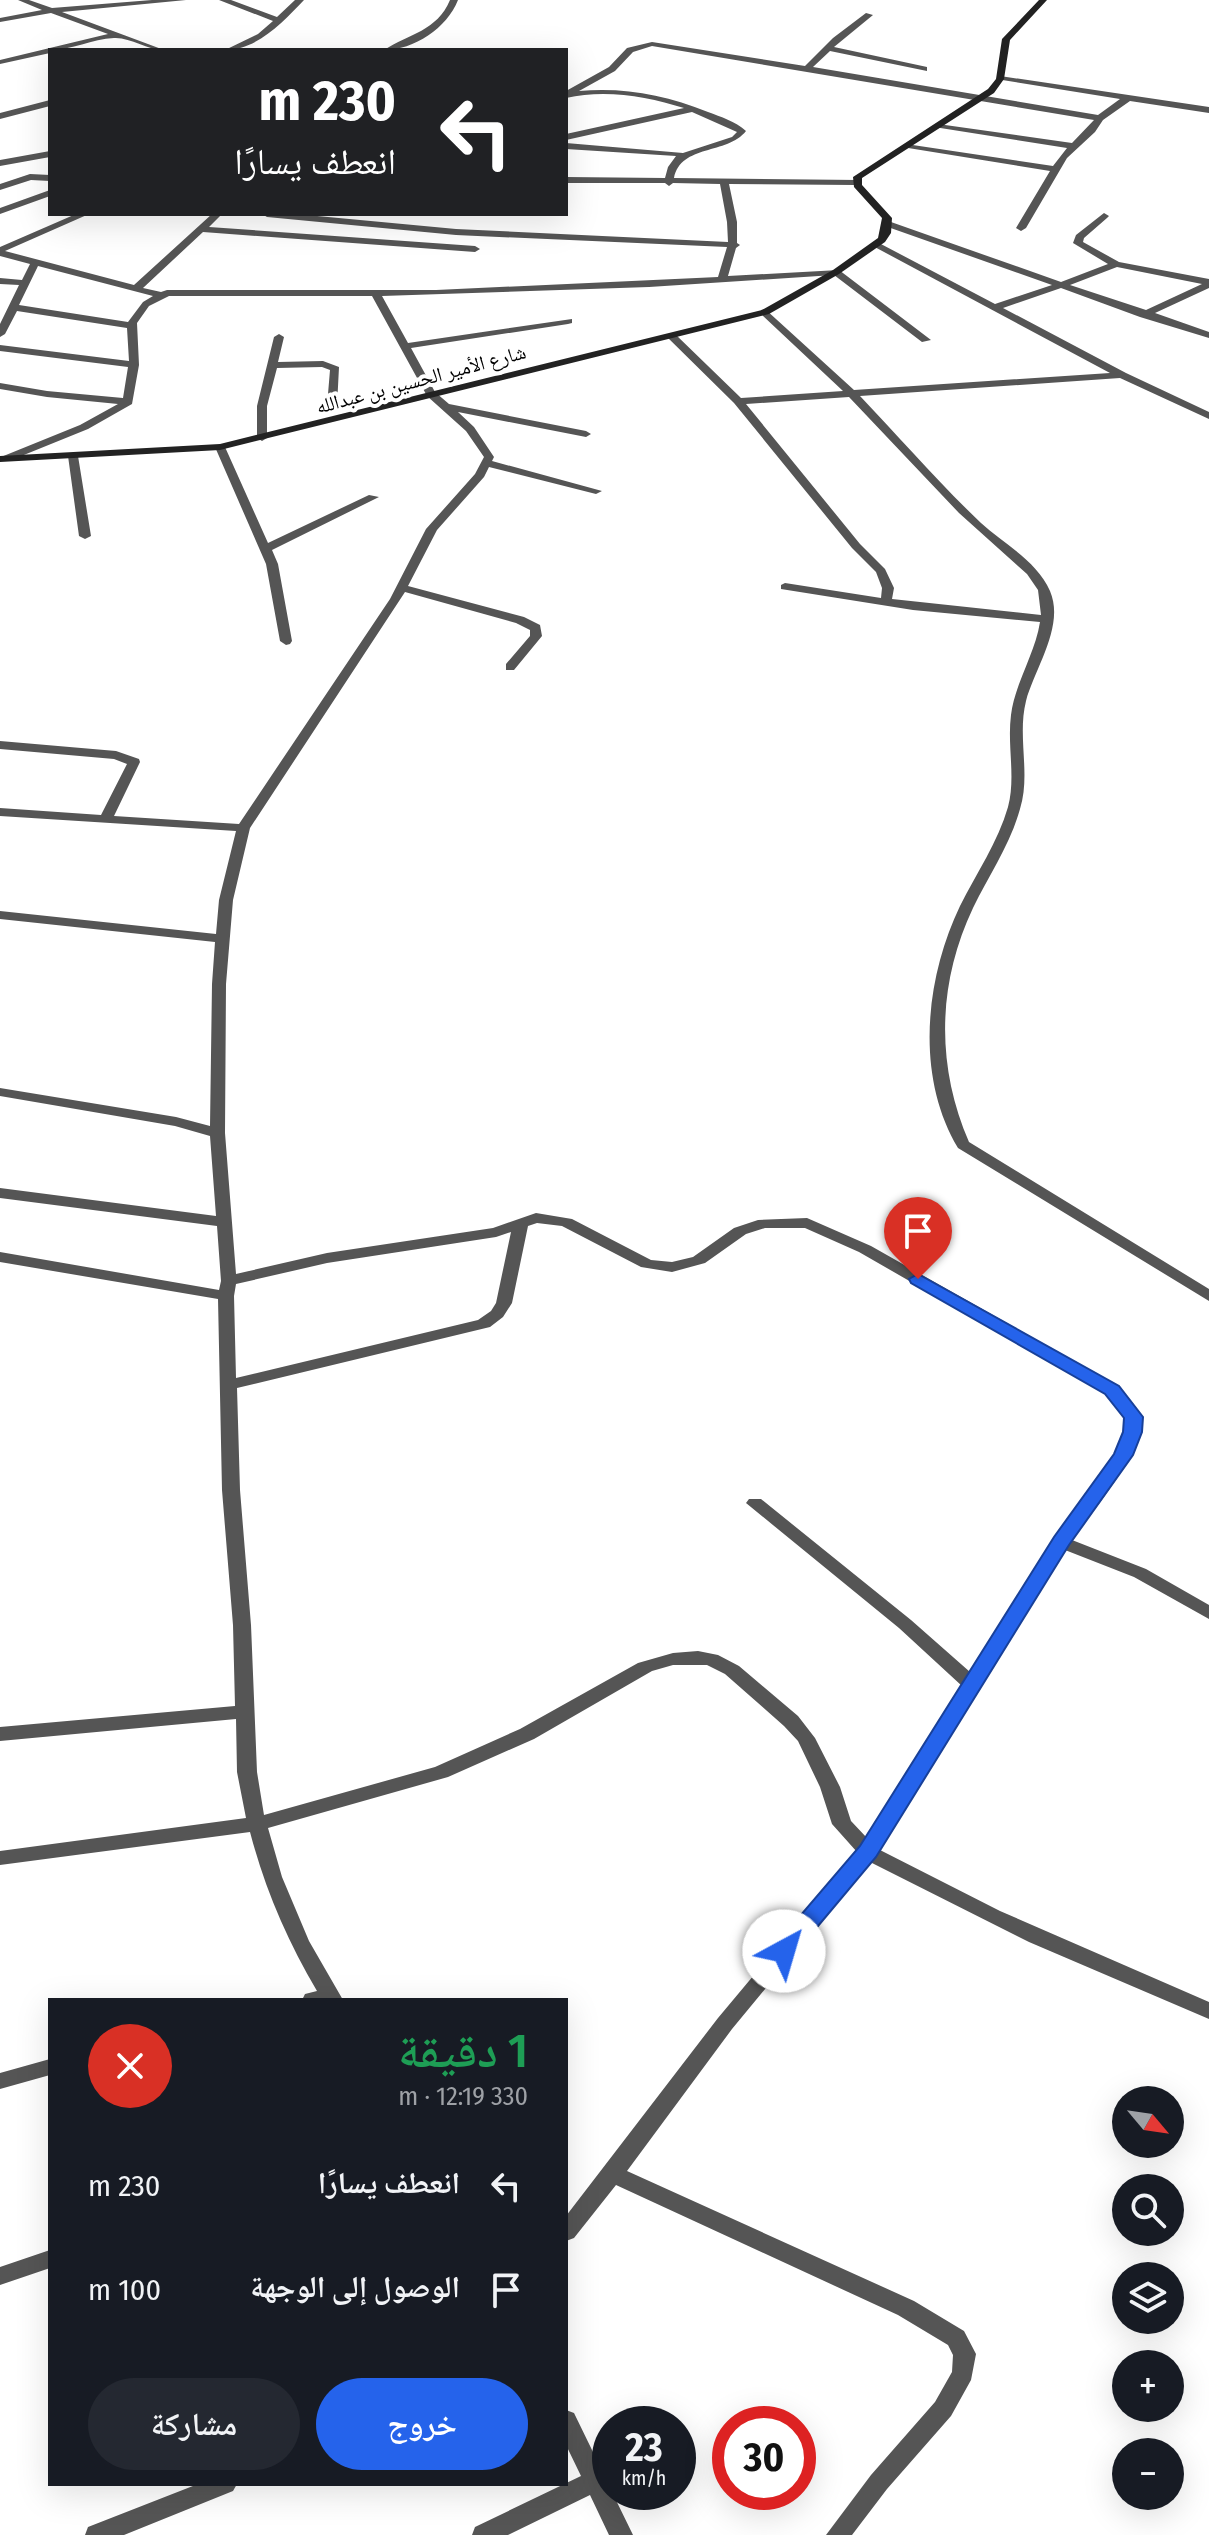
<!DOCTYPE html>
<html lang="ar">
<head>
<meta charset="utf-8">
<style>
  body { margin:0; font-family:"Fira Sans Condensed","Noto Naskh Arabic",sans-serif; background:#242831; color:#f1f3f6; direction:rtl; height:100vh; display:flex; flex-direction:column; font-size:30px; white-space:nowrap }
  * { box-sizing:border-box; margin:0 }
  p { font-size:26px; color:#9ea1a6 }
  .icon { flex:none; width:44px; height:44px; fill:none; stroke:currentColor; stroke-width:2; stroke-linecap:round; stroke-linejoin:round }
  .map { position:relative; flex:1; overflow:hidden; direction:ltr }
  .sheet { position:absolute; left:48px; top:1998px; width:520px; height:488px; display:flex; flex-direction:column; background:#171b24; border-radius:0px; box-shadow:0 8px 32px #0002; direction:rtl }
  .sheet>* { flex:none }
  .guide { position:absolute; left:48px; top:48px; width:520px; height:168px; border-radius:0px; box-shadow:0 8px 32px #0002; direction:rtl; background:#202124; color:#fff; overflow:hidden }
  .needle { width:52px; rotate:119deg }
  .buttons { position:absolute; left:1112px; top:2086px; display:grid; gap:16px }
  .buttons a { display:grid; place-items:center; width:72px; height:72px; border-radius:50%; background:#171b24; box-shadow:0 8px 32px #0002; font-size:40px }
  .speed { position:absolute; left:592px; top:2406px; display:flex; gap:16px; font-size:40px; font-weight:700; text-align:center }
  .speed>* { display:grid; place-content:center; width:104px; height:104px; border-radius:50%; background:#171b24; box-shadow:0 8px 32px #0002; line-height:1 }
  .speed small { font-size:20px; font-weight:400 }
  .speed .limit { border:12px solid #d22; background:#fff; color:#111 }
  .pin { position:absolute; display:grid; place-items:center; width:68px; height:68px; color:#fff; margin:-82px -34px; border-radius:50% 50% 50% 0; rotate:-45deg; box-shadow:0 0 8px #0007 }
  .pin .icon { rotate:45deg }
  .me { position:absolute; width:88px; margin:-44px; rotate:39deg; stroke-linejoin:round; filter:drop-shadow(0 0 6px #0008) }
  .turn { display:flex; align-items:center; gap:28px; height:168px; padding:0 40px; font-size:36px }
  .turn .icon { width:104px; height:104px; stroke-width:2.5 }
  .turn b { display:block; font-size:56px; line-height:68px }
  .round { display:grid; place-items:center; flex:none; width:84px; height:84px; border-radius:42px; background:#242831 }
  .summary { display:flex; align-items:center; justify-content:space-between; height:136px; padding:0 40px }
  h1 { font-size:48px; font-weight:600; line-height:60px; color:#1e9e55 }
  .button { display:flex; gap:16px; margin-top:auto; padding:16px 40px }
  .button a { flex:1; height:92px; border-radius:48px; background:#2563eb; color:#fff; font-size:32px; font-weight:600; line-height:92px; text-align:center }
  .button a+a { background:#242831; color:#f1f3f6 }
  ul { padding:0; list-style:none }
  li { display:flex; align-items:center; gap:24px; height:104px; padding:0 40px }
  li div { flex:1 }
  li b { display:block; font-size:30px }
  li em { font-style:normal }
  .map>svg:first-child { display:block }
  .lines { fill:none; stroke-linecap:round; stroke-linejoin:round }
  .street { fill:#555; fill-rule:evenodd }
  .secondary { fill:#222; fill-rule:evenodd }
  .route { fill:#2563eb; stroke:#184099; stroke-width:2 }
  .labels { text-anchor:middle; stroke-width:8; stroke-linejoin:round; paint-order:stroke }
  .far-street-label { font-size:20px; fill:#000; stroke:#fff }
</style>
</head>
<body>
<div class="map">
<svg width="1209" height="2535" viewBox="0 0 1209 2535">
  <rect width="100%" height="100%" fill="#fff"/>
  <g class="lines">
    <path class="street" d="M18 0H29L52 8 152 0H186L62 12 164 50C147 50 130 37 114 38 92 39 72 50 50 50V53L0 64V60L108 34 51 13 0 22V18L42 10Z
      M219 0H231L277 17 295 0H304C283 22 257 50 225 50L258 34 273 21Z
      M450 0H458C447 28 414 50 384 50 409 34 437 31 450 0Z
      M866 13 873 15 834 47 927 67V71L830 51 813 67 1098 115 1120 99 996 79 1000 76 1209 107V113L1130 101 1103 120 1095 132 1067 158 1026 228 1021 231 1016 228 1050 171 902 147 906 144 1053 166 1067 148 934 127 938 124 1072 143 1094 120 652 46 633 52 615 71 579 91C625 87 665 95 708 112 721 117 735 121 746 131 727 155 681 144 674 178L858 180V184L855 185 729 184 737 222V243L740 245 736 248 728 276 839 270 931 340 922 342 834 275 649 287 382 296 408 343 572 319V323L568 324 411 348 435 392 449 404 586 431 591 434 586 437 458 412 474 427 494 457 492 461 602 491 596 494 489 467 484 477 437 530 408 586 524 617 540 625 542 636 514 670H506V664L530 636V630L516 623 405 592 250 828 233 900 226 984 225 1133 236 1274 327 1253 493 1228 536 1213 572 1219 651 1260 672 1262 693 1257 734 1228 758 1220 807 1218 871 1246 1118 1386C1125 1395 1137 1406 1141 1416 1151 1443 1088 1517 1072 1540L1146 1569 1209 1605V1619L1134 1577 1065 1550 880 1850 1000 1911 1209 2002V2019L1029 1942 870 1862 732 2029 627 2171 914 2301 964 2331 976 2354 971 2380 951 2416 887 2489 852 2535H826L871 2475 935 2402 952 2372 953 2355 948 2345 898 2315 616 2185 574 2238 566 2241V2216L718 2018 857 1852 832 1824 820 1787 798 1741 784 1726 725 1674 707 1665H673L652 1671 534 1739 448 1777 268 1828 282 1877 309 1941 343 2000H302L305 1994 317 1991C287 1940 265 1889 250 1832L0 1865V1851L246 1818 237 1772 236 1719 0 1741V1727L235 1706 233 1625 222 1490 218 1299 0 1262V1252L219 1290 221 1281 217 1226 0 1198V1188L216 1216 210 1136 175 1126 0 1096V1088L176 1117 210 1126 212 984 215 942 0 919V911L216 934 219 900 236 831 0 816V808L101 815 127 764 114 759 0 749V741L116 751 139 759 140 762 114 816 239 824 390 599 426 529 475 474 484 457 466 431 427 396 372 296H169L149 306 137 323 139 365 132 404 88 429 9 461H1V457L80 425 118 404 47 397 0 389V383L47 391 123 398 128 367 0 351V345L129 361 127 328 17 311 5 334 0 337V324L19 285 0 284V278L22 280 30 264 0 256V247L76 214H89L5 251 134 285 212 214H222L209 227 475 246 480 249 475 252 203 232 143 288 161 292 167 290H436L718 277 727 247 456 235 267 217 262 214H296L456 229 728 242 727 222 720 184 673 183 669 186 665 183H566V177L665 178 668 167 676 156 566 149V143L683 153 732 137 737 132 692 112 566 140V134L684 108C647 96 604 89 566 98V91L609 67 627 48 652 42 805 66 833 38ZM38 266 153 296 143 302 128 322 19 305ZM537 1223 562 1226 641 1267 672 1272 705 1263 746 1234 765 1228H805L859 1252 1106 1394 1125 1418 1124 1432 1115 1454 1055 1538 970 1672 911 1620 761 1499H749L746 1503 899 1628 962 1686 867 1838 851 1821 840 1787 815 1738 798 1716 739 1666 718 1655 698 1651 673 1653 638 1663 520 1729 435 1767 264 1815 257 1772 251 1625 240 1490 237 1388 490 1327 503 1317 512 1303 528 1226ZM511 1232 496 1303 491 1311 478 1320 236 1378 234 1296 236 1284 327 1263 496 1237Z
      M50 100V106L0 119V113Z
      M50 151V157L0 166V160Z
      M30 174 50 175V181L31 180 0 190V184Z
      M50 190V196L0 214V208Z
      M1104 213 1109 216 1107 218 1084 238 1083 242 1119 262 1209 279V288L1155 313 1209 332V338L1140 317 1061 288 1003 308 1126 373 1209 412V419L1120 378 860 396C900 438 939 483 981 523 1004 544 1037 561 1050 591 1065 626 1035 668 1026 701 1017 737 1031 774 1020 809 1010 845 989 875 973 908 937 984 936 1066 969 1142L1209 1289V1301L958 1148C915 1076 925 979 960 906 976 874 998 842 1008 807 1016 777 1007 746 1011 715 1015 683 1035 654 1040 622L913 610 781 589V585L785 583 881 598 882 588 876 572 852 548 734 403 665 335 674 333 741 398 843 391 761 314V310L765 309 854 390 1110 373 871 245 879 243 995 304 1052 285 885 226V222H891L1061 282 1108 264 1073 243 1076 235ZM1117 267 1202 284 1146 310 1070 285ZM849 397 959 513 1027 574 1038 590 1041 615 892 599 894 588 885 569 860 544 746 404Z
      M279 334 284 337 278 362 323 361 339 367 337 406 332 409 327 406 330 370 322 367 277 368 267 406V438L262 441 257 438V406L274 337Z
      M220 444 225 447 268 543 369 495 379 497 272 550 278 564 292 641 290 644 286 645 280 641 266 564 215 447Z
      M73 453 78 456 91 536 85 539 79 536 68 456Z
      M50 2059V2075L0 2089V2073Z
      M50 2250V2268L0 2285V2267Z
      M566 2410 574 2413 610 2487V2492H612L633 2535H609L590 2495 508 2535H472L475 2527 581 2476 566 2445Z
      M198 2484H237L233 2491 124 2535H85L88 2527Z"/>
    <path class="secondary" d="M1039 0H1047L1010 40 1004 79 994 93 862 178V185L892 218 891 233 885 242 839 274 769 314 220 450 0 462V456L220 444 762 310 833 270 878 238 882 218 854 187 853 177 988 89 996 79 1002 39Z"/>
  </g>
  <path class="route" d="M918 1274 1119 1386 1143 1417 1142 1432 1133 1455 1069 1545 876 1857 792 1957 784 1959 776 1957 772 1951 776 1944 860 1846 1054 1537 1114 1454 1123 1432 1124 1418 1105 1394 911 1283 909 1279Z"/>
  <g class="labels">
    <g class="far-street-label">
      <text transform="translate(421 379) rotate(-15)" y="7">شارع الأمير الحسين بن عبدالله</text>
    </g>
  </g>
</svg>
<div class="buttons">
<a><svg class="needle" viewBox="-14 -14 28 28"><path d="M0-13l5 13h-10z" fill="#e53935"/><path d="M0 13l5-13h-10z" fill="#9ea1a6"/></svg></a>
<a><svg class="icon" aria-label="search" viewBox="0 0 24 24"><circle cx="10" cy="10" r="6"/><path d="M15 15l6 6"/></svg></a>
<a><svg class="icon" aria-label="layers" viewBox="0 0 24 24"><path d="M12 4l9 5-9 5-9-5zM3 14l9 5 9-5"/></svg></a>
<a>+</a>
<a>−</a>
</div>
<div class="speed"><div>23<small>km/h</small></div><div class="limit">30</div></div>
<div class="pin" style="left:918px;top:1279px;background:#d93025"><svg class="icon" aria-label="arrive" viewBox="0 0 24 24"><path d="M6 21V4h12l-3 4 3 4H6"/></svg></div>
<svg class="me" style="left:784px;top:1951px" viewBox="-20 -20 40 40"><circle r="19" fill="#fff"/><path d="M0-13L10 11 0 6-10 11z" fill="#2563eb"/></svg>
<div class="guide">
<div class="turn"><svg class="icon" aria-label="left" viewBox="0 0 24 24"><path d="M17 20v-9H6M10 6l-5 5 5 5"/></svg><div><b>230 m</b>انعطف يسارًا</div></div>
</div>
<section class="sheet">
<div class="summary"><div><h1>1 دقيقة</h1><p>330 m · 12:19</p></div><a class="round" style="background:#d93025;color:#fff"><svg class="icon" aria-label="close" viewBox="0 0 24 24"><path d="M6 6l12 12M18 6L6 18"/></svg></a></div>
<ul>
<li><svg class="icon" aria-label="left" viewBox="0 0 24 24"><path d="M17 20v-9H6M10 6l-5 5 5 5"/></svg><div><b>انعطف يسارًا</b></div><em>230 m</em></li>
<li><svg class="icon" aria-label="arrive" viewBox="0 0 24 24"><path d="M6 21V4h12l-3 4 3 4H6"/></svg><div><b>الوصول إلى الوجهة</b></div><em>100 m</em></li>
</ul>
<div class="button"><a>خروج</a><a>مشاركة</a></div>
</section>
</div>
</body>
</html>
